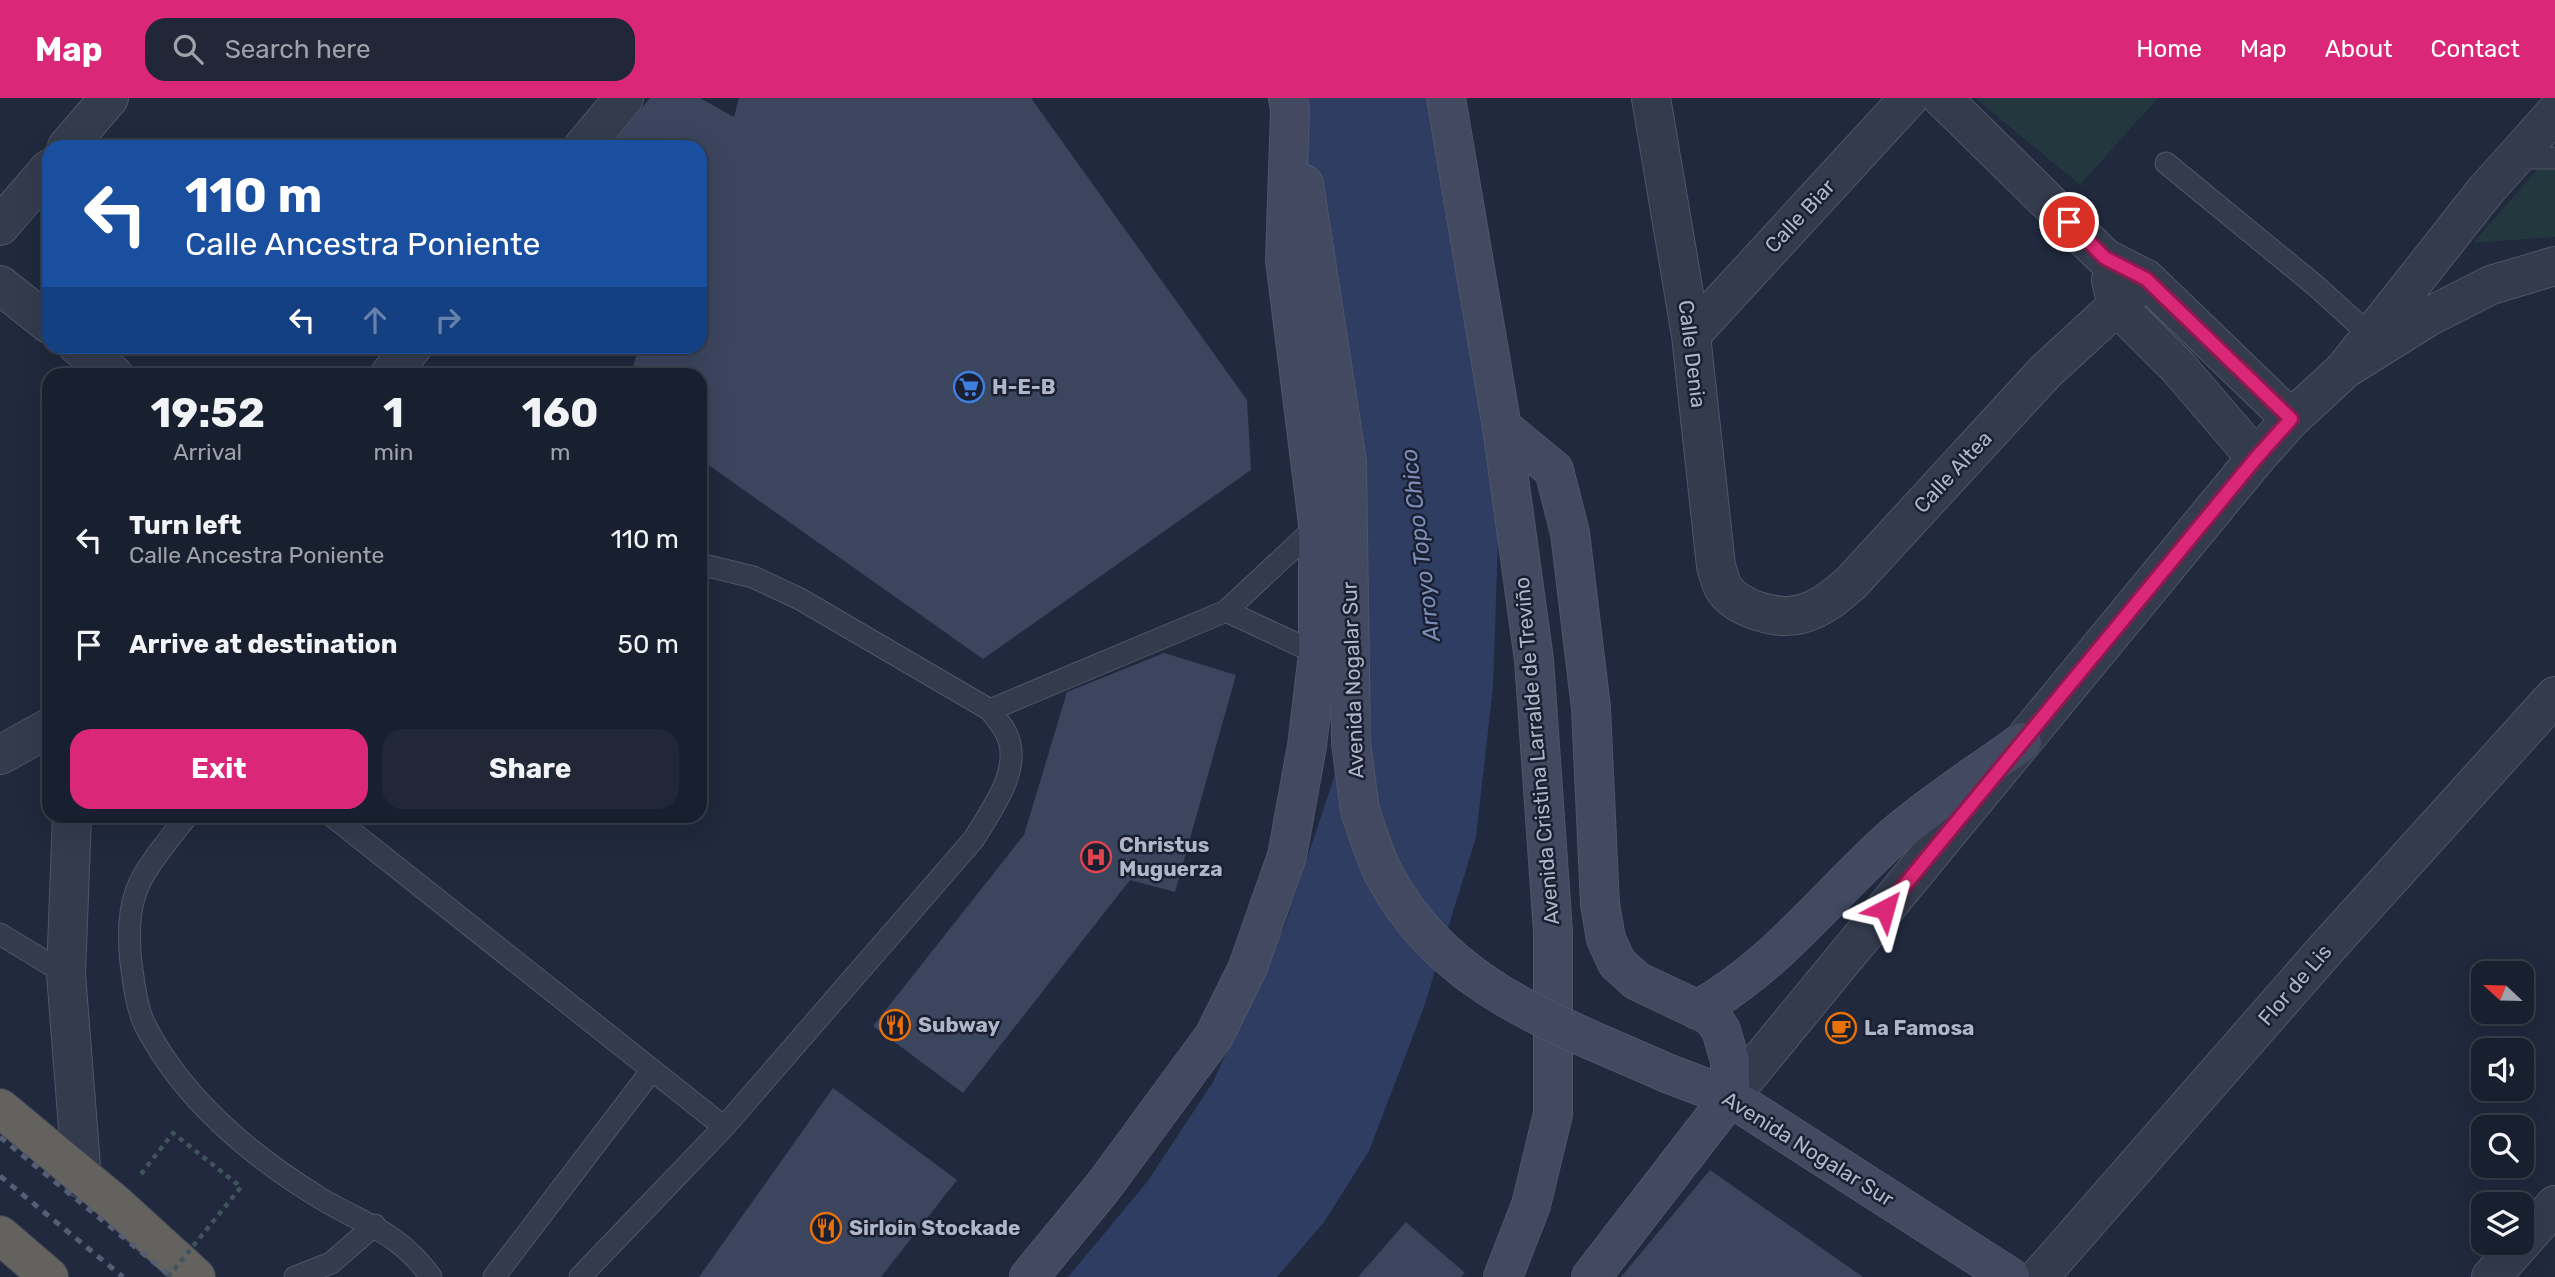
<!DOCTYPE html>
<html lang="en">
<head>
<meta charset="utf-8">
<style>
  body { margin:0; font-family:Rubik,sans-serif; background:#212736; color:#f1f3f6; height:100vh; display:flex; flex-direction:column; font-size:26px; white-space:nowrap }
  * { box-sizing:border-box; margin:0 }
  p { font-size:23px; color:#9fa2aa }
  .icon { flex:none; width:38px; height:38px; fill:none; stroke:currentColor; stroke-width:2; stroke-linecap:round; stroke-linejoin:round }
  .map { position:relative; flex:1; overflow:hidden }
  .side { position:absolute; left:42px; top:270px; width:665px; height:455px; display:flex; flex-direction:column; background:#181f2e; border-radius:21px; box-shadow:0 7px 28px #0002,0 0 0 2px #363d4a }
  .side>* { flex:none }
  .top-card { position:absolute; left:42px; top:42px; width:665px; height:214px; border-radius:21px; box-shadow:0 7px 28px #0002,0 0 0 2px #363d4a; background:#1a4fa0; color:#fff; overflow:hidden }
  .needle { width:46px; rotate:292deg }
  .tools { position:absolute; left:2471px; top:863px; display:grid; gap:14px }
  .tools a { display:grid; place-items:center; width:63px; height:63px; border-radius:14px; background:#181f2e; box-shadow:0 7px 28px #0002,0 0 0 2px #363d4a; font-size:35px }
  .pin { position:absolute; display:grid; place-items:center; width:60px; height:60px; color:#fff; margin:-30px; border:4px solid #fff; border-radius:50%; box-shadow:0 2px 7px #0007 }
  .me { position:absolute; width:77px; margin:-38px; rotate:39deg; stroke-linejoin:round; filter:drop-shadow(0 0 5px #0008) }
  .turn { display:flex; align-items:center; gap:24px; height:147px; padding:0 28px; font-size:32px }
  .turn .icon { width:91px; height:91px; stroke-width:2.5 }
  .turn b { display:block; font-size:49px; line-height:60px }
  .lanes { display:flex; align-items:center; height:66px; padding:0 28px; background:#0003; justify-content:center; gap:35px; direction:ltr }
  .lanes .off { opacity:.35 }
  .eta { display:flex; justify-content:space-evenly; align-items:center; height:119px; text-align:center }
  .eta b { font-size:42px; font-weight:700; line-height:49px }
  .action { display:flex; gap:14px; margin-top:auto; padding:14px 28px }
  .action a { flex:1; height:80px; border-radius:21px; background:#db2777; color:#fff; font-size:28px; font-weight:700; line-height:80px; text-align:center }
  .action a+a { background:#212736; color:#f1f3f6 }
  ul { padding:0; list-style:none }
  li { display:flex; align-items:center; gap:21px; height:105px; padding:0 28px }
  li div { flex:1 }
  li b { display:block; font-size:26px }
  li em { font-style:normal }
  header { display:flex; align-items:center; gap:42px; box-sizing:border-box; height:98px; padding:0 35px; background:#db2777; color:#fff }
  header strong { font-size:33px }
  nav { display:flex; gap:38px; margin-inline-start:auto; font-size:24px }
  .search { width:490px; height:63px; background:#212736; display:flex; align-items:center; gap:18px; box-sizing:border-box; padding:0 24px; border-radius:21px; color:#9fa2aa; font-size:26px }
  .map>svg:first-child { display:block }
  .green { fill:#22373e }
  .water { fill:#2f3d62 }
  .building { fill:#3c455e }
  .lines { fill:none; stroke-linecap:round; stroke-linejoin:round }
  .service-casing { stroke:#4f5668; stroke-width:23 }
  .minor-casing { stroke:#4f5668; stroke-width:40 }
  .tertiary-casing { stroke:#4f5668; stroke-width:40 }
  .secondary-casing { stroke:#4f5668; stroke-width:40 }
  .trunk-casing { stroke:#3c4355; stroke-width:40 }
  .path { stroke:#40545b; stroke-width:4.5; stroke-dasharray:5 5; stroke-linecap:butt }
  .service { stroke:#343b4d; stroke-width:21 }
  .minor { stroke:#343b4d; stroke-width:38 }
  .tertiary { stroke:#343b4d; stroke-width:38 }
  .secondary { stroke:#424961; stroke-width:38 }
  .trunk { stroke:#63625f; stroke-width:38 }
  .rail { stroke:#565e75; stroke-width:5; stroke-dasharray:7 7; stroke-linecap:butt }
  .secondary-bridge-casing { stroke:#4f5668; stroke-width:40; stroke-linecap:butt }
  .path-bridge { stroke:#40545b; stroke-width:4.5; stroke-dasharray:5 5; stroke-linecap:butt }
  .secondary-bridge { stroke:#424961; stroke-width:38 }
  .route-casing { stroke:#8e194d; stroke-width:18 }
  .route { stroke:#db2777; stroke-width:12 }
  .labels { text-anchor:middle; stroke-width:5; stroke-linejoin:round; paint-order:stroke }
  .street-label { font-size:21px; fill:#afb6c9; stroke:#1a2032 }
  .poi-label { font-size:21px; font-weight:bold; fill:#afb6c9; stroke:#1a2032; text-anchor:start }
  .water-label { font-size:23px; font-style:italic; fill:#7c8db8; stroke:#1a2032 }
</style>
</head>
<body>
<header>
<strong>Map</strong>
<div class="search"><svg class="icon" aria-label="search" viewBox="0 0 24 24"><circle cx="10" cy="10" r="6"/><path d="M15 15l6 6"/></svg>Search here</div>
<nav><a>Home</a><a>Map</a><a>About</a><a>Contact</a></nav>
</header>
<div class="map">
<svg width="2555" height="1179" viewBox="0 0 2555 1179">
  <rect width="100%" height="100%" fill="#20293d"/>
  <path class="green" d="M1975 0H2158L2080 87Z
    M2555 51V139L2473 145Z"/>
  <path class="water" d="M1288 0H1446L1502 329 1493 589 1476 739 1424 909 1369 1053 1324 1124 1277 1179H1068L1147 1084 1213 984 1285 827 1366 583Z"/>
  <path class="building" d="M650 0H700L734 19 739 0H1031L1247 302 1251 372 983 561 700 361V276H630L640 248H700V49H609Z
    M1164 555 1236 577 1175 794 1130 782 963 995 873 928 1024 737 1067 594Z
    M833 990 957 1082 881 1179H699Z
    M1710 1072 1863 1179H1621Z
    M1406 1124 1465 1175 1461 1179H1358Z"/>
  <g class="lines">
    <g class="service-casing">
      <path id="service" d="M2514 60H2555
        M2166 65 2316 188 2371 238
        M700 466 753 479 800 501 990 612 1226 513 1318 427
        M1226 513 1318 556
        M187 718C172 738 153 759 141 782 128 807 128 838 131 865 134 885 136 908 145 927 182 1000 251 1058 320 1100 365 1127 399 1134 431 1179
        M332 718 724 1029
        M0 836 66 876
        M295 1179 331 1165 375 1127
        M494 1179 652 972
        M580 1179 724 1029 974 741C991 712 1024 670 1006 635 1002 627 995 619 990 612"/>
    </g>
    <g class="minor-casing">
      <path id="minor" d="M1651 0 1691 237 1716 468C1718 474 1720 483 1723 489 1735 510 1778 523 1801 516 1821 511 1836 498 1851 485L2045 274 2146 181
        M1942 0 2105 160 2146 181 2291 321
        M67 49 109 0
        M583 49 624 0
        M0 128 49 71
        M2111 182 2117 208 2177 268 2256 360
        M0 187 49 226
        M1691 237 1909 0
        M78 248 113 276
        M2348 267 2486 92 2555 15
        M390 276 413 248
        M0 657 49 630
        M72 718 66 876 82 1081
        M2039 1179 2327 850 2555 598
        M2491 1179 2555 1107"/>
    </g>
    <g class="tertiary-casing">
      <path id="tertiary" d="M1730 999 2256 360 2291 321 2345 271 2428 219 2491 187 2555 168"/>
    </g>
    <g class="secondary-casing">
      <path id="secondary" d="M1446 0 1502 329 1534 562 1553 834V1016L1531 1107 1503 1179
        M1304 86 1347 364 1351 645 1360 713
        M1502 329 1554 372 1570 435 1591 610 1600 806 1606 841 1617 865 1637 883 1711 918 1721 932 1730 963V999L1591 1179
        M1697 912C1775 869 1828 797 1893 739 1933 704 1980 675 2022 644
        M1669 976 1730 999 2010 1179
        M1029 1179 1103 1089 1214 938 1248 869 1287 758 1307 648 1318 556V426L1285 162 1290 12 1288 0"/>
    </g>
    <g class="trunk-casing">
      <path id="trunk" d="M0 1010 117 1107 196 1179
        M0 1137 49 1179"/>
    </g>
    <path class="path" d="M141 1076 173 1035 241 1089"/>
    <use href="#service" class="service"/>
    <use href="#minor" class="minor"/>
    <use href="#tertiary" class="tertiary"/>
    <use href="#secondary" class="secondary"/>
    <use href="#trunk" class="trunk"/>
    <path class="rail" d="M0 1039 172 1179
      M0 1078 123 1179"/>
    <g class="secondary-bridge-casing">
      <path id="secondary-bridge" d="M1360 713C1368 734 1374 758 1385 778 1446 892 1558 926 1669 976"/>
    </g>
    <path class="path-bridge" d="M168 1179 241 1089"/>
    <use href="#secondary-bridge" class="secondary-bridge"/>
  </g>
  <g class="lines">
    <g class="route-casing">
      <path id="route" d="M1885 811 2256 360 2291 321 2146 181 2105 160 2069 124"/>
    </g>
    <use href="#route" class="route"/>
  </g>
  <defs>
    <g id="supermarket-ring" transform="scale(1.575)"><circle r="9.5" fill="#1a2032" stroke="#3f7fe0" stroke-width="1.5"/><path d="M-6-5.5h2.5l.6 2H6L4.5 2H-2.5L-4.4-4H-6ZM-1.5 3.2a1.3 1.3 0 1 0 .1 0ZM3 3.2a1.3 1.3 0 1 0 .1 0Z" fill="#3f7fe0"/></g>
    <g id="hospital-ring" transform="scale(1.575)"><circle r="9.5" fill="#1a2032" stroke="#e0444e" stroke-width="1.5"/><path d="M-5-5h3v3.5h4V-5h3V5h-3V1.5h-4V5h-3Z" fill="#e0444e"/></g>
    <g id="restaurant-ring" transform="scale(1.575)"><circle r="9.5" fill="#1a2032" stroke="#e8710a" stroke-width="1.5"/><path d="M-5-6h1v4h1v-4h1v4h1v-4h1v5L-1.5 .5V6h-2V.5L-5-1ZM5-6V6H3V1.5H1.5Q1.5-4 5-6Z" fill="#e8710a"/></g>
    <g id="cafe-ring" transform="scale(1.575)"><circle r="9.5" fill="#1a2032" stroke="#e8710a" stroke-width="1.5"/><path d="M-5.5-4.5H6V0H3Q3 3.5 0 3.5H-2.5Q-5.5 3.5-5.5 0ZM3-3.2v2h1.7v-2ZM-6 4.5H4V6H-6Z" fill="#e8710a"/></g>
  </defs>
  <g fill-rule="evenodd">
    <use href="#supermarket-ring" x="969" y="289"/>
    <use href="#hospital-ring" x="1096" y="759"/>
    <use href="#restaurant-ring" x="895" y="927"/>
    <use href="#cafe-ring" x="1841" y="930"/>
    <use href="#restaurant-ring" x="826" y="1130"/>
  </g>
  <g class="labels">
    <g class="street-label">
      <text transform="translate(1800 118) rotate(-47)" y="7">Calle Biar</text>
      <text transform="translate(1692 256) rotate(83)" y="7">Calle Denia</text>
      <text transform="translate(1953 374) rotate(-47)" y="7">Calle Altea</text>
      <text transform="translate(1353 582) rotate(-92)" y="7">Avenida Nogalar Sur</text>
      <text transform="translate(1537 653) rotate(-95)" y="7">Avenida Cristina Larralde de Treviño</text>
      <text transform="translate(2295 887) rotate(-49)" y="7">Flor de Lis</text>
      <text transform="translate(1808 1051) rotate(32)" y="7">Avenida Nogalar Sur</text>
    </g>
    <g class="poi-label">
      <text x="992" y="296">H-E-B</text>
      <text x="1119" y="754">Christus<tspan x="1119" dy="24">Muguerza</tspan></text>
      <text x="918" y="934">Subway</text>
      <text x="1864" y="937">La Famosa</text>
      <text x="849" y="1137">Sirloin Stockade</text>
    </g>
    <g class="water-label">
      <text transform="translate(1420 447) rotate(-97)" y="8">Arroyo Topo Chico</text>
    </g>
  </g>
</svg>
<div class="tools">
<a><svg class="needle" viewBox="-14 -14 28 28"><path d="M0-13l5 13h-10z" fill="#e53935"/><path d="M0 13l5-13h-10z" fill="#9fa2aa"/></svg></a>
<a><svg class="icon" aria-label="sound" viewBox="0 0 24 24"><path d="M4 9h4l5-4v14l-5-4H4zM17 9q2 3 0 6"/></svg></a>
<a><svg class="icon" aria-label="search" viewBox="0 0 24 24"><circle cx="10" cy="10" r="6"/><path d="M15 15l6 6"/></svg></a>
<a><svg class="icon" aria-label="layers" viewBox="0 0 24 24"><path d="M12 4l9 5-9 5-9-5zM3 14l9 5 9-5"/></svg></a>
</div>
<div class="pin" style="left:2069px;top:124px;background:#d93025"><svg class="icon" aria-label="arrive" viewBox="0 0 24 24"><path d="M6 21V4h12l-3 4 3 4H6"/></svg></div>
<svg class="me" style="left:1885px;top:811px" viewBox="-20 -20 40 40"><path d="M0-17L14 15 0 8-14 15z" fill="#db2777" stroke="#fff" stroke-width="4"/></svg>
<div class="top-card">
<div class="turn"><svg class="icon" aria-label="left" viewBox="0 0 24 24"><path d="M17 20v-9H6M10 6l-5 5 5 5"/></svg><div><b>110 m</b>Calle Ancestra Poniente</div></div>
<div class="lanes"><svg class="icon" aria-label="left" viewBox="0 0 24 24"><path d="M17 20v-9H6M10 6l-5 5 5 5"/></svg><svg class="icon off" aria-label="ahead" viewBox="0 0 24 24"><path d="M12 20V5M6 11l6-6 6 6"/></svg><svg class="icon off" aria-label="right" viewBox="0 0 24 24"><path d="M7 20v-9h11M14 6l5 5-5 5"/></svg></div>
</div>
<section class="side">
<div class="eta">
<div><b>19:52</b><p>Arrival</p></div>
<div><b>1</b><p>min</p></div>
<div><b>160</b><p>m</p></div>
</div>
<ul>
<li><svg class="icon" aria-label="left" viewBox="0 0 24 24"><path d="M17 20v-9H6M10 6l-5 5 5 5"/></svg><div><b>Turn left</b><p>Calle Ancestra Poniente</p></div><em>110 m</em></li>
<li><svg class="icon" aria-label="arrive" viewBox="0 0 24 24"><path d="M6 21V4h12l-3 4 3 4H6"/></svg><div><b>Arrive at destination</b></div><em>50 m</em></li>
</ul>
<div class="action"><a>Exit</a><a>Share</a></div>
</section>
</div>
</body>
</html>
